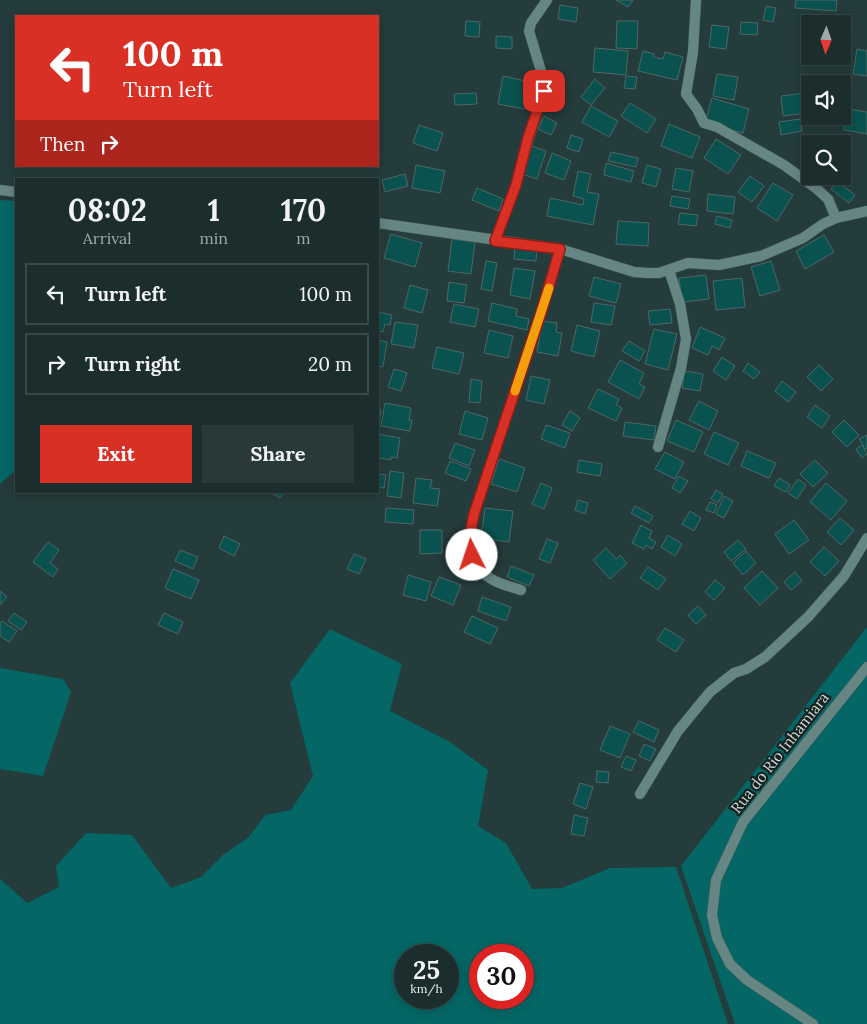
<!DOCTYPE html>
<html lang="en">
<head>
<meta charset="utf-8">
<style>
  body { margin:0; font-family:Lora,serif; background:#283938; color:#f1f3f6; height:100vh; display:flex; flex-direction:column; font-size:19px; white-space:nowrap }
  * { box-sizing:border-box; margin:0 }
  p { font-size:16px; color:#a0a8a9 }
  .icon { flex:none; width:28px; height:28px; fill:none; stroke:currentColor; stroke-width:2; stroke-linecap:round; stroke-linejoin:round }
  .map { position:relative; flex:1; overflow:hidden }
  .sheet { position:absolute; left:15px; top:178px; width:364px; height:315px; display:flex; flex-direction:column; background:#1b2d2c; border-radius:0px; box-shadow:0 2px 12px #0003,0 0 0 1px #394948 }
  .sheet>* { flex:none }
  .banner { position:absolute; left:15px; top:15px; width:364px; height:152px; border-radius:0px; box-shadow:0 2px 12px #0003,0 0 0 1px #394948; background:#d93025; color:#fff; overflow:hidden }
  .needle { width:32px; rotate:182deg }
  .controls { position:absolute; left:801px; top:15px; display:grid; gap:10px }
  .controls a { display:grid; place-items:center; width:50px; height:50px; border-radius:0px; background:#1b2d2c; box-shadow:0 2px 12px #0003,0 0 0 1px #394948; font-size:25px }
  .speed { position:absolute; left:394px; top:944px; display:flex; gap:10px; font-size:25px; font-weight:700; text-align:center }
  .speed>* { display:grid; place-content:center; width:65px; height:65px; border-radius:50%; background:#1b2d2c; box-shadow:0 2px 12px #0003,0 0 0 1px #394948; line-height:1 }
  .speed small { font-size:12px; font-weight:400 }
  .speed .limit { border:8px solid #d22; background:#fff; color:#111 }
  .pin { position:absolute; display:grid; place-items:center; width:42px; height:42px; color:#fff; margin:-21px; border-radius:10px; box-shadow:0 2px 8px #0006 }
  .me { position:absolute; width:55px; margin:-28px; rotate:356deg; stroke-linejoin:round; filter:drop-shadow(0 0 4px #0008) }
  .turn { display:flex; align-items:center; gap:18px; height:105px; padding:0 25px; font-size:22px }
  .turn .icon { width:65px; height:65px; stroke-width:2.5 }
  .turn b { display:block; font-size:35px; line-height:42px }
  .then { display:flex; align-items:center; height:48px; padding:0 25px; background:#0003; gap:10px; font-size:19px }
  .eta { display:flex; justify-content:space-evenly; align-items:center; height:85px; text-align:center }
  .eta b { font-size:30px; font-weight:800; line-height:35px }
  .action { display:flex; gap:10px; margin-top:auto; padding:10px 25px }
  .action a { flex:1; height:58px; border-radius:0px; background:#d93025; color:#fff; font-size:20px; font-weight:800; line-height:58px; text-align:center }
  .action a+a { background:#283938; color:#f1f3f6 }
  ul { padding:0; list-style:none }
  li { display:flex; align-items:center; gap:15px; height:62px; margin:0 10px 8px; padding:0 15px; border:2px solid #394948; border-radius:0px }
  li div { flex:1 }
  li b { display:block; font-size:19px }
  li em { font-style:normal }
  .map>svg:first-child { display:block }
  .green { fill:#046765; fill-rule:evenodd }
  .building { fill:#0a5250; stroke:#4e6766 }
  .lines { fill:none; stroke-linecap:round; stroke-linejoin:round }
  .minor-casing { stroke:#425958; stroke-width:11 }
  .minor { stroke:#668684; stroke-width:10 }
  .route-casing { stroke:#8d1f18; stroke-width:12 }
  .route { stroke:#d93025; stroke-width:9 }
  .slow { stroke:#f59e0b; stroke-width:9 }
  .labels { text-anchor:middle; stroke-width:4.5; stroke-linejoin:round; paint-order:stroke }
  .street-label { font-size:15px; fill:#cddbda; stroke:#162120 }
</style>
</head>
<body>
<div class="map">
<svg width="867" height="1024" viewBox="0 0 867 1024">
  <rect width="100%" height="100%" fill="#243c3b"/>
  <path class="green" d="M0 200 16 201V470L0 484Z
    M867 627V1024H735L681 866Z
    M330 629 402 664 390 711 450 742 488 770 478 826 506 843 532 889 562 888 610 868 676 867 728 1024H0V879L27 903 59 887 56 866 86 833 132 835 171 888 201 877 224 854 248 838 265 815 291 810 313 776 290 683ZM405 955H448V998H405ZM480 955H522V998H480Z
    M0 668 63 679 71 692 43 776 0 769Z"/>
  <path class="building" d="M616 0H633L628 7Z
    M796 0H837L836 11 795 8Z
    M560 5 578 8 576 22 558 19Z
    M766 6 776 8 773 22 763 20Z
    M466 21 480 22 479 37 465 36Z
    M617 21H638L637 49 616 48Z
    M741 22 758 23 757 35 740 34Z
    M712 25 729 27 726 49 709 47Z
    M496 36 512 37V49L496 48Z
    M595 48 628 51 626 75 593 72Z
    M857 49 867 51V76L853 74Z
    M643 51 654 54 653 57 663 59 665 52 683 57 677 80 638 71Z
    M717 74 738 77 734 100 713 96Z
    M503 76 530 82 524 109 498 104Z
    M626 76 637 77 635 89 624 88Z
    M595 79 605 88 591 105 581 97Z
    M842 87H845L843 105H842Z
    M476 93 477 104 455 105 454 94Z
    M805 93 808 113 783 116 781 96Z
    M712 98 749 109 743 133 705 123Z
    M630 103 656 119 647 133 621 116Z
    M591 106 618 121 609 137 582 122Z
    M847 109 867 112V134L844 130Z
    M544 116 557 123 551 135 538 129Z
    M800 119 802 131 781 135 779 122Z
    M669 124 700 137 692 158 661 146Z
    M419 125 443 133 437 151 413 143Z
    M571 135 583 139 579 152 567 148Z
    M716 139 741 155 728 174 704 158Z
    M531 146 546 151 537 179 522 174Z
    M611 152 638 158 636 167 608 161Z
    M552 153 571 161 564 180 545 173Z
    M606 163 634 171 631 182 604 175Z
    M810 163V175L805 172Z
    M416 165 445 171 440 193 412 188Z
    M647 165 661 169 656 187 642 183Z
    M676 168 693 171 689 192 672 189Z
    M578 171 591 174 587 192 599 194 593 225 547 216 550 198 583 205 584 199 573 196Z
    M405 174 408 186 385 192 382 180Z
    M750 176 764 186 752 202 738 192Z
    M837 181 855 195 849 203 831 189Z
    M773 183 793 195 777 221 757 208Z
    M477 188 503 199 499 211 472 200Z
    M708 194 735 197 733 214 707 211Z
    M672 196 690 199 688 209 670 206Z
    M680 213 698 215 696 226 678 224Z
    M717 216 732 220 730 228 715 224Z
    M618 221 649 223 648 246 616 244Z
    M391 234 422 243 415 267 384 258Z
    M824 235 834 252 805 269 796 251Z
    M452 239 475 242 471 274 448 271Z
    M515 245 537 247 536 261 514 259Z
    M486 261 497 263 492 291 481 289Z
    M771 261 780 290 760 296 751 267Z
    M514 268 535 271 530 299 510 295Z
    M706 275 709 299 682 302 679 278Z
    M594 277 621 284 616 303 589 296Z
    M742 278 745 307 716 310 713 281Z
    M449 282 467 285 464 303 447 301Z
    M410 285 428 290 422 313 404 308Z
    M492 303 517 309 516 316 529 319 527 330 488 321Z
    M594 303 615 306 611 325 591 322Z
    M454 304 479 309 475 327 450 322Z
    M670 309 672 323 650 325 648 311Z
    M378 312 392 315 390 325 385 324 383 332 378 331Z
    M542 321 557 323 556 332 562 333 558 356 537 352Z
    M395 322 418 325 414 348 391 344Z
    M577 325 600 331 594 357 571 351Z
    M700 327 725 338 719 350 712 346 708 355 692 348Z
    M654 329 677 334 668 370 645 364Z
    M489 330 513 336 508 358 484 353Z
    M378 340 387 342 383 367 378 366Z
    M629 341 645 351 639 361 622 351Z
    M437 347 464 353 459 374 432 368Z
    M722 357 735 366 726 380 713 371Z
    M620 360 644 373 639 384 645 387 639 399 608 382Z
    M748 363 760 372 754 379 743 371Z
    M819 365 833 379 821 391 807 377Z
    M394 369 407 373 401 391 388 387Z
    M685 371 703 374 700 391 682 388Z
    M531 376 550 380 544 404 526 400Z
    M471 379 482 381 480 403 469 402Z
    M782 381 796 392 788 402 775 391Z
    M598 389 619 399 616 405 622 408 616 421 588 408Z
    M699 401 718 411 709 430 689 420Z
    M385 403 411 408 409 420H412L410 431 381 426Z
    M815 405 830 416 822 428 807 417Z
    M378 409 381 410 379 422H378Z
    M465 411 488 418 482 440 459 434Z
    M570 411 580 418 572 431 562 425Z
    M676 420 703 432 694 452 667 441Z
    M844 420 859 435 847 447 832 432Z
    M625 422 656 426 654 440 623 436Z
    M546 425 570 433 565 448 541 439Z
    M714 432 739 443 728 465 704 454Z
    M378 434 400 438 397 458 391 457V460L378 458Z
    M867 435V448L865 449 859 439Z
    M455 443 475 450 469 466 449 458Z
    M862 445 867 454 862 458 856 449Z
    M747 451 776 463 769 478 741 466Z
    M665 452 684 462 675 479 655 469Z
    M499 459 525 468 517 492 491 484Z
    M579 460 602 464 600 476 577 472Z
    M815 460 828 473 813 487 800 474Z
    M450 461 471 469 466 481 445 473Z
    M390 471 404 473 401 498 387 496Z
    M378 474 386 475 384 488 378 487Z
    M679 476 688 481 680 493 672 488Z
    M416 478 432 480 430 488 440 489 437 506 413 503Z
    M779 478 790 485 786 492 774 486Z
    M798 479 806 485 797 499 788 493Z
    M541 483 552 488 544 509 532 504Z
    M826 483 847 501 831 520 810 502Z
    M716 490 723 494 718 503 711 499Z
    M268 491H285L280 498Z
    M724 496 733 501 724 518 716 514Z
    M578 500 588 503 585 514 575 510Z
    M710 502 717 505 714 513 706 510Z
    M635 506 653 516 649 523 631 513Z
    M386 508 414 510 413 524 385 522Z
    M485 508 513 511 509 542 481 538Z
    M690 511 701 518 694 531 682 524Z
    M840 518 854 530 841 545 827 532Z
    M794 520 809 540 789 554 775 534Z
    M641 525 652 531 649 538 656 542 652 549 646 545 644 549 632 543Z
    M420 530H442V553L420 554Z
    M668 535 682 544 675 556 661 547Z
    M224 536 240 544 234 556 219 548Z
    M547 539 558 543 550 563 539 559Z
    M738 540 746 549 731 561 724 552Z
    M48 542 59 550 50 563 58 569 53 577 33 562Z
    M824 547 839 561 825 576 810 562Z
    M606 548 616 559 620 555 627 563 610 579 593 560Z
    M180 550 198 557 193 569 175 561Z
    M746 551 756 563 743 575 733 563Z
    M354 554 366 559 359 574 347 569Z
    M511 566 534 575 529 586 507 577Z
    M648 567 666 579 658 590 640 578Z
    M173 569 199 580 191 599 165 588Z
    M762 571 778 588 760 605 744 588Z
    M795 572 802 581 791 590 784 582Z
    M408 575 431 582 426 601 403 595Z
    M439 577 461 585 453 605 431 596Z
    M715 580 725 588 714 600 705 592Z
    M0 591 7 597 0 605Z
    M482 597 511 607 506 621 478 611Z
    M698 606 706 615 696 624 688 615Z
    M14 613 27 622 21 630 8 621Z
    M164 613 183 622 178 634 158 625Z
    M472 616 498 628 490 644 464 632Z
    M2 621 17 631 9 642 0 636V623Z
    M665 628 684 640 676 652 657 640Z
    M639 721 659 730 654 742 633 732Z
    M610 726 630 734 620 758 600 750Z
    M644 744 656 749 650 761 639 756Z
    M626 756 636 760 631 771 621 767Z
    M597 771 609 772 608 783 596 782Z
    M580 783 593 787 586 809 573 804Z
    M574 815 588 818 584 836 571 834Z"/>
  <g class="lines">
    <g class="minor-casing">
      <path id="minor" d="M696 0 693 52 686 94 697 109 704 123 717 127 784 165 817 189 828 199 836 218
        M0 190 16 192
        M378 223 560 249 634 272 648 273H659L688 263 719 265 761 256 803 238 823 224 836 218 867 211
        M495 241 516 185 529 138 544 91V81L529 31 531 23 547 0
        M658 447 681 368 686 339 680 304 669 270
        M521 590C512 587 503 585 495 581 468 568 469 538 474 514L541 313 560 249
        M640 794 678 731 710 692 734 673 746 669 765 657 808 617 844 576 867 538
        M813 1024 747 980 730 964 717 938 712 915 716 880 743 822 867 667"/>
    </g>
    <use href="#minor" class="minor"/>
  </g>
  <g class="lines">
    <g class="route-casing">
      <path id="route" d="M472 555 471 529 474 514 541 313 560 249 495 241 516 185 528 138 544 91"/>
    </g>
    <use href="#route" class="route"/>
    <path class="slow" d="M515 391 549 288"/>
  </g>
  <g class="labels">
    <g class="street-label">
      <text transform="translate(780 753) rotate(-52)" y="5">Rua do Rio Inhamiara</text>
    </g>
  </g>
</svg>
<div class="controls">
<a><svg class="needle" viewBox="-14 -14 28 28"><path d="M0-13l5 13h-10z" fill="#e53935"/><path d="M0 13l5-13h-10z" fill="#a0a8a9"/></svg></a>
<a><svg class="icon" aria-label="sound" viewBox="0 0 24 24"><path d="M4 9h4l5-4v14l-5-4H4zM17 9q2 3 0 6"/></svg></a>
<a><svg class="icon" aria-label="search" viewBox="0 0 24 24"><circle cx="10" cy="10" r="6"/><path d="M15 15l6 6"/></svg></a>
</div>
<div class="speed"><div>25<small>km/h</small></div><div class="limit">30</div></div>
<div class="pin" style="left:544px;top:91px;background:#d93025"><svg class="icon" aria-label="arrive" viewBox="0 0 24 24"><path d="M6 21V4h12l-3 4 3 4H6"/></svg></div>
<svg class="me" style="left:472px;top:555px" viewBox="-20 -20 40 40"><circle r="19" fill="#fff"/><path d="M0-13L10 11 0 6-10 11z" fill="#d93025"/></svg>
<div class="banner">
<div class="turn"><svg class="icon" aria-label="left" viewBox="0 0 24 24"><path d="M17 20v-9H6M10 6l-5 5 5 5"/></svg><div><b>100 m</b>Turn left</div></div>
<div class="then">Then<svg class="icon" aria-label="right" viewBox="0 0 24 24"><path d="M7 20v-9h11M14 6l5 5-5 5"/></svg></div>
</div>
<section class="sheet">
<div class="eta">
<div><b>08:02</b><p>Arrival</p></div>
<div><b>1</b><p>min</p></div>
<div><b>170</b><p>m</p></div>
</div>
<ul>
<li><svg class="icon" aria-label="left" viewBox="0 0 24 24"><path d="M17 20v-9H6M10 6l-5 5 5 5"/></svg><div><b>Turn left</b></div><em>100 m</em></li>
<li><svg class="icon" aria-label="right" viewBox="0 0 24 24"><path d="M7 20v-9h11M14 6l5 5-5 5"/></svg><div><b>Turn right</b></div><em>20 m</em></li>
</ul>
<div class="action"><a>Exit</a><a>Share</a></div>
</section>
</div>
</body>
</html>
